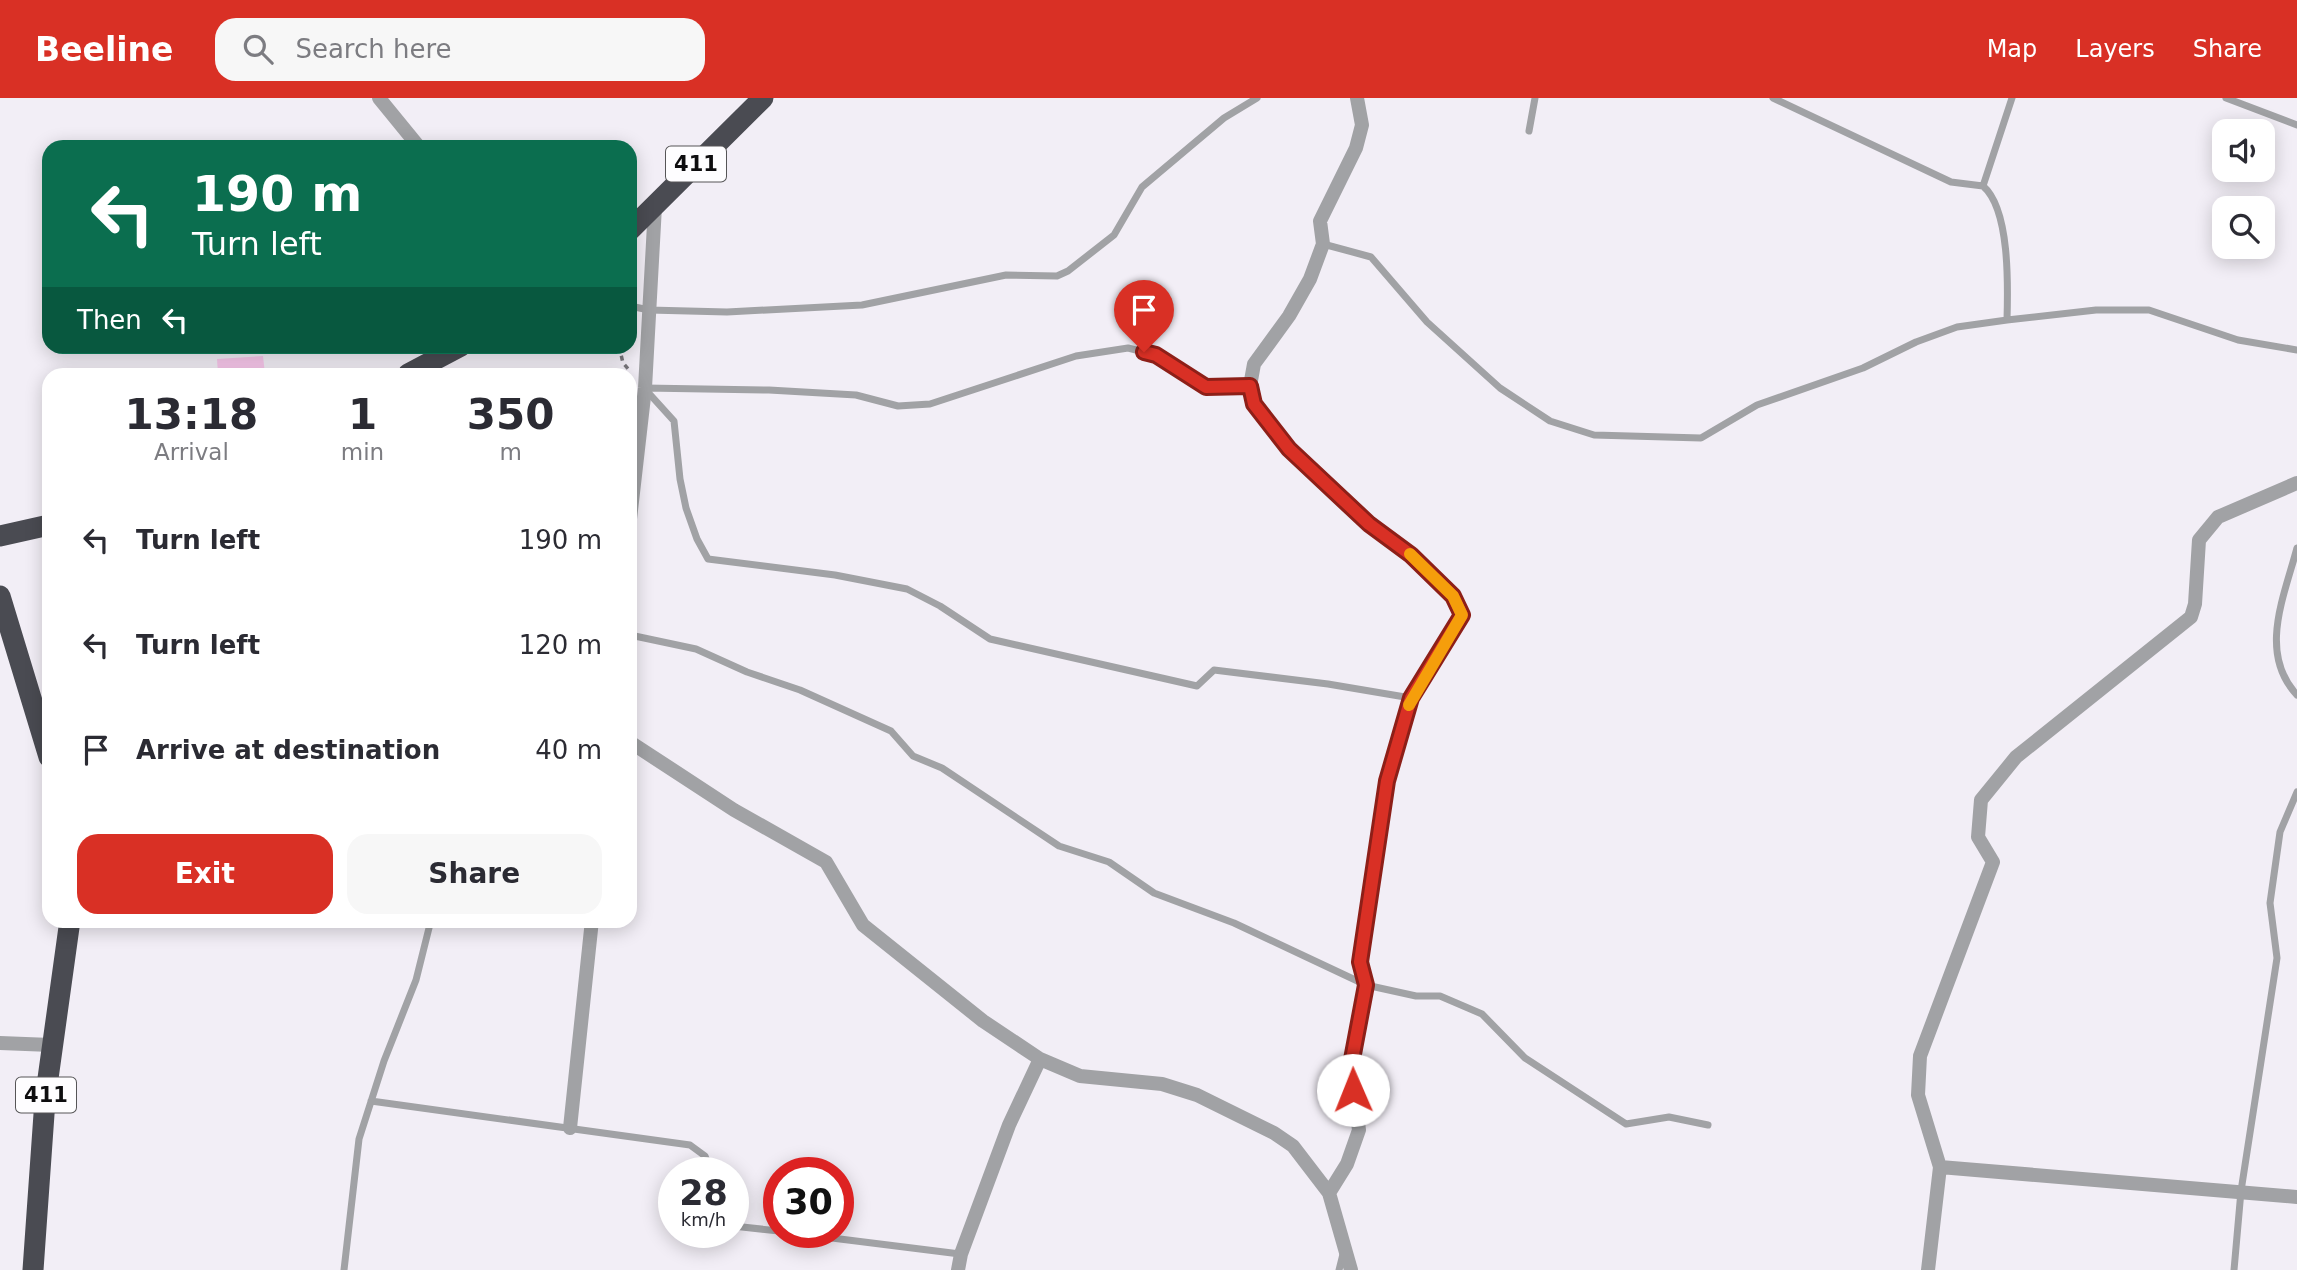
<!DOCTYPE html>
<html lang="en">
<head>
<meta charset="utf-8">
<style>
  body { margin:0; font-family:"DejaVu Sans",sans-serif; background:#f7f7f7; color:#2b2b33; height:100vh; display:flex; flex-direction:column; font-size:26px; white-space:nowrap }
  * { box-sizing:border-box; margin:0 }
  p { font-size:23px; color:#7c7c81 }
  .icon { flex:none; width:38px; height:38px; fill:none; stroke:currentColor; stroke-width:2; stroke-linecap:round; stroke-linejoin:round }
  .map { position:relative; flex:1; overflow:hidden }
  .panel { position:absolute; left:42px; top:270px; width:595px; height:560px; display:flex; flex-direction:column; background:#fff; border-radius:21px; box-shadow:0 4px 18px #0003 }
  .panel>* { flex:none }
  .top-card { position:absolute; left:42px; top:42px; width:595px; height:214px; border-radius:21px; box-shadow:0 4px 18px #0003; background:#0b6e4f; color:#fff; overflow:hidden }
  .buttons { position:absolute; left:2212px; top:21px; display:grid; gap:14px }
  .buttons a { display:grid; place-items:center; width:63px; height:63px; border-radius:14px; background:#fff; box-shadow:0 4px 18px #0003; font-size:35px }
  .speed { position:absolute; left:658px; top:1059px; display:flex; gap:14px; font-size:35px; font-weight:700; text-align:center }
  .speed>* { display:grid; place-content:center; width:91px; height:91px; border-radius:50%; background:#fff; box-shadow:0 4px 18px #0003; line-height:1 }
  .speed small { font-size:18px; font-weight:400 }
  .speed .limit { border:10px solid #d22; background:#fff; color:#111 }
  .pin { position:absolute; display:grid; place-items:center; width:60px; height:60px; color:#fff; margin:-72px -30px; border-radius:50% 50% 50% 0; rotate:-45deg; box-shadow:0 0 7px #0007 }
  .pin .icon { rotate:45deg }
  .me { position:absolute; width:77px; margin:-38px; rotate:359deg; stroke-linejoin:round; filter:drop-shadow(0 0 5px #0008) }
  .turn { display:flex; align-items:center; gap:24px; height:147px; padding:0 35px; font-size:32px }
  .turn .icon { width:91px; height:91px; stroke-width:2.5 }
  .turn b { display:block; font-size:49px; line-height:60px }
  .then { display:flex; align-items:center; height:66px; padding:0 35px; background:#0003; gap:14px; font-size:26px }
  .eta { display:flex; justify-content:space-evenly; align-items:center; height:119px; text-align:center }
  .eta b { font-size:42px; font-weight:800; line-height:49px }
  .action { display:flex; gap:14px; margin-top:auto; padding:14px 35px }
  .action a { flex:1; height:80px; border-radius:21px; background:#d93025; color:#fff; font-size:28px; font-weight:800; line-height:80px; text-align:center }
  .action a+a { background:#f7f7f7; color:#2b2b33 }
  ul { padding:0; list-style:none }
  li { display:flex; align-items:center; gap:21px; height:105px; padding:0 35px }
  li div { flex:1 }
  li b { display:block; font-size:26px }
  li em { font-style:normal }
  header { display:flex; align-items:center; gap:42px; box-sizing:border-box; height:98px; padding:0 35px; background:#d93025; color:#fff }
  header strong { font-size:33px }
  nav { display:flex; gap:38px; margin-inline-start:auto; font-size:24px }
  .search { width:490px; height:63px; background:#f7f7f7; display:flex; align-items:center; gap:18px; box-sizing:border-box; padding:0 24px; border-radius:21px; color:#7c7c81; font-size:26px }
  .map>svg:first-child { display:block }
  .building { fill:#f8c7eb }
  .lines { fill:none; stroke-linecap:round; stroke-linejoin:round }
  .path { stroke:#77757a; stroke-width:3.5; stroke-dasharray:5 5; stroke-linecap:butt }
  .lane { stroke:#a1a2a5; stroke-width:7 }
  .street { stroke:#a1a2a5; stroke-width:14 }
  .highway { stroke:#4a4b52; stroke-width:21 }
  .route-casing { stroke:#8d1f18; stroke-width:18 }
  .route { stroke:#d93025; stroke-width:12 }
  .slow { stroke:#f59e0b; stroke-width:12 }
  .labels { text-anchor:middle; stroke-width:6; stroke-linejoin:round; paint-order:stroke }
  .shield { fill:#fefdff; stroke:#565557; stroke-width:2 }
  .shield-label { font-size:21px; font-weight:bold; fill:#0e0d0f }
</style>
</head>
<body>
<header>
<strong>Beeline</strong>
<div class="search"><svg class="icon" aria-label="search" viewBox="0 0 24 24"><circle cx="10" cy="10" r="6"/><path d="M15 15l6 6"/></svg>Search here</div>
<nav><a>Map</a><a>Layers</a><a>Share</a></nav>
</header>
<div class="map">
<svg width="2297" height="1172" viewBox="0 0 2297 1172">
  <rect width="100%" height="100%" fill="#f2eef6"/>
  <path class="building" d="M263 258 265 276H218L217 261Z"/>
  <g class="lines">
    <path class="path" d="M619 248 623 265 630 273"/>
    <path class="lane" d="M1773 0 1951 84 1983 88
      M2226 0 2297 27
      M1529 33 1535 0
      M1323 146 1371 159 1427 224 1500 290 1550 323 1594 337 1701 340 1757 307 1863 270 1916 244 1957 229 2007 222 2096 212H2149L2238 242 2297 252
      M630 208 649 212 727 214 862 207 1006 177 1057 178 1068 173 1114 137 1142 89 1224 20 1257 0
      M2007 222C2008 188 2010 111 1983 88L2012 0
      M645 290 769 292 856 297 898 308 930 306 1076 258 1128 250 1156 257 1206 290 1250 288
      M645 291 674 323 680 381 686 410 697 441 708 461 835 477 907 491 940 508 990 541 1197 588 1214 572 1328 586 1411 600
      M2297 450C2284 499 2258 555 2297 597
      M630 537 696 551 747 574 800 592 891 633 913 658 942 670 1059 748 1109 764 1154 795 1234 825 1366 887 1416 898H1440L1482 916 1525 960 1626 1026 1669 1019 1708 1027
      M371 1003 690 1047 705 1058 711 1074
      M733 1128 779 1133
      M784 1134 960 1156
      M344 1172 359 1041 384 963 416 882 431 822
      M1339 1172 1343 1156
      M2234 1172 2241 1093 2277 860 2270 805 2280 734 2297 694"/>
    <path class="street" d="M379 0 419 49
      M630 421 645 290 655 108
      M630 644 734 712 826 764 863 827 983 923 1040 961 1080 978 1162 986 1197 997 1274 1035 1293 1048 1329 1095 1351 1172
      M0 945 51 947
      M570 1030 592 822
      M1940 1069 1918 997 1920 958 1993 764 1978 739 1981 702 2016 659 2191 519 2195 506 2199 442 2218 419 2297 385
      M1329 1095 1347 1066 1359 1032 1351 972 1366 887 1359 864 1387 683 1411 600 1462 517 1453 498 1411 457 1369 427 1289 351 1254 306 1250 288 1254 266 1289 218 1310 181 1323 146 1320 123 1356 50 1362 27 1357 0
      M958 1172 961 1156 1009 1027 1040 961
      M1928 1172 1940 1069 2297 1099"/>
    <path class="highway" d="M630 132 763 0
      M408 276 461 248
      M0 438 49 427
      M0 498 49 659
      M33 1172 45 1002 70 822"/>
  </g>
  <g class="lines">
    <g class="route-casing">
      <path id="route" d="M1144 254 1156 257 1206 289 1250 288 1254 306 1289 351 1369 426 1411 457 1453 498 1462 517 1411 600 1387 683 1360 864 1366 887 1350 972 1353 992"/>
    </g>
    <use href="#route" class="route"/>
    <path class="slow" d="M1409 607 1462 517 1453 498 1410 456"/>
  </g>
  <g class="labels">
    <g class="shield">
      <rect x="666" y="48.5" width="60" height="35" rx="5"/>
      <rect x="16" y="979.5" width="60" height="35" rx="5"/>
    </g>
    <g class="shield-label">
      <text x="696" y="73">411</text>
      <text x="46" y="1004">411</text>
    </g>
  </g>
</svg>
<div class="buttons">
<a><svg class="icon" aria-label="sound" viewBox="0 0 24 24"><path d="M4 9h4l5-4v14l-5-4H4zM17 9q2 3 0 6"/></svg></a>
<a><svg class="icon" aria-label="search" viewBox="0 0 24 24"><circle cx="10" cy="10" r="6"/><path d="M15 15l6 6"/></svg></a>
</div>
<div class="speed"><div>28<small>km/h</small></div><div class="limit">30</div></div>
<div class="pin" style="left:1144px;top:254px;background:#d93025"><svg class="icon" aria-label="arrive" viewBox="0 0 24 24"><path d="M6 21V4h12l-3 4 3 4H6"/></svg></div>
<svg class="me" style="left:1353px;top:992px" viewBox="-20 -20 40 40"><circle r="19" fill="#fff"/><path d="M0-13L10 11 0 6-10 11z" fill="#d93025"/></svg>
<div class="top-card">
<div class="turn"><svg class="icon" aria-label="left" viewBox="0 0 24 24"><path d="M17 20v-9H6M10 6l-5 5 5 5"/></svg><div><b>190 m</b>Turn left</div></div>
<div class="then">Then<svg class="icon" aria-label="left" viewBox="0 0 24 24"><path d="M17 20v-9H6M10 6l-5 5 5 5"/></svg></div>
</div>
<section class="panel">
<div class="eta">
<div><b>13:18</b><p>Arrival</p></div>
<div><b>1</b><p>min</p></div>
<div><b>350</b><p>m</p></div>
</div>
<ul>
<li><svg class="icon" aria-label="left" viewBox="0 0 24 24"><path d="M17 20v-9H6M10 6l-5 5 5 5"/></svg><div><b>Turn left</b></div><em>190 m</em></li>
<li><svg class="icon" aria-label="left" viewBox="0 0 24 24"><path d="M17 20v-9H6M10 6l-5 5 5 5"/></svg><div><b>Turn left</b></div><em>120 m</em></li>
<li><svg class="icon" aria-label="arrive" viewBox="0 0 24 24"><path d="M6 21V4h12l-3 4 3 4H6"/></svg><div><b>Arrive at destination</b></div><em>40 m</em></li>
</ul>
<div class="action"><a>Exit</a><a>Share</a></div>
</section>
</div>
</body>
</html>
